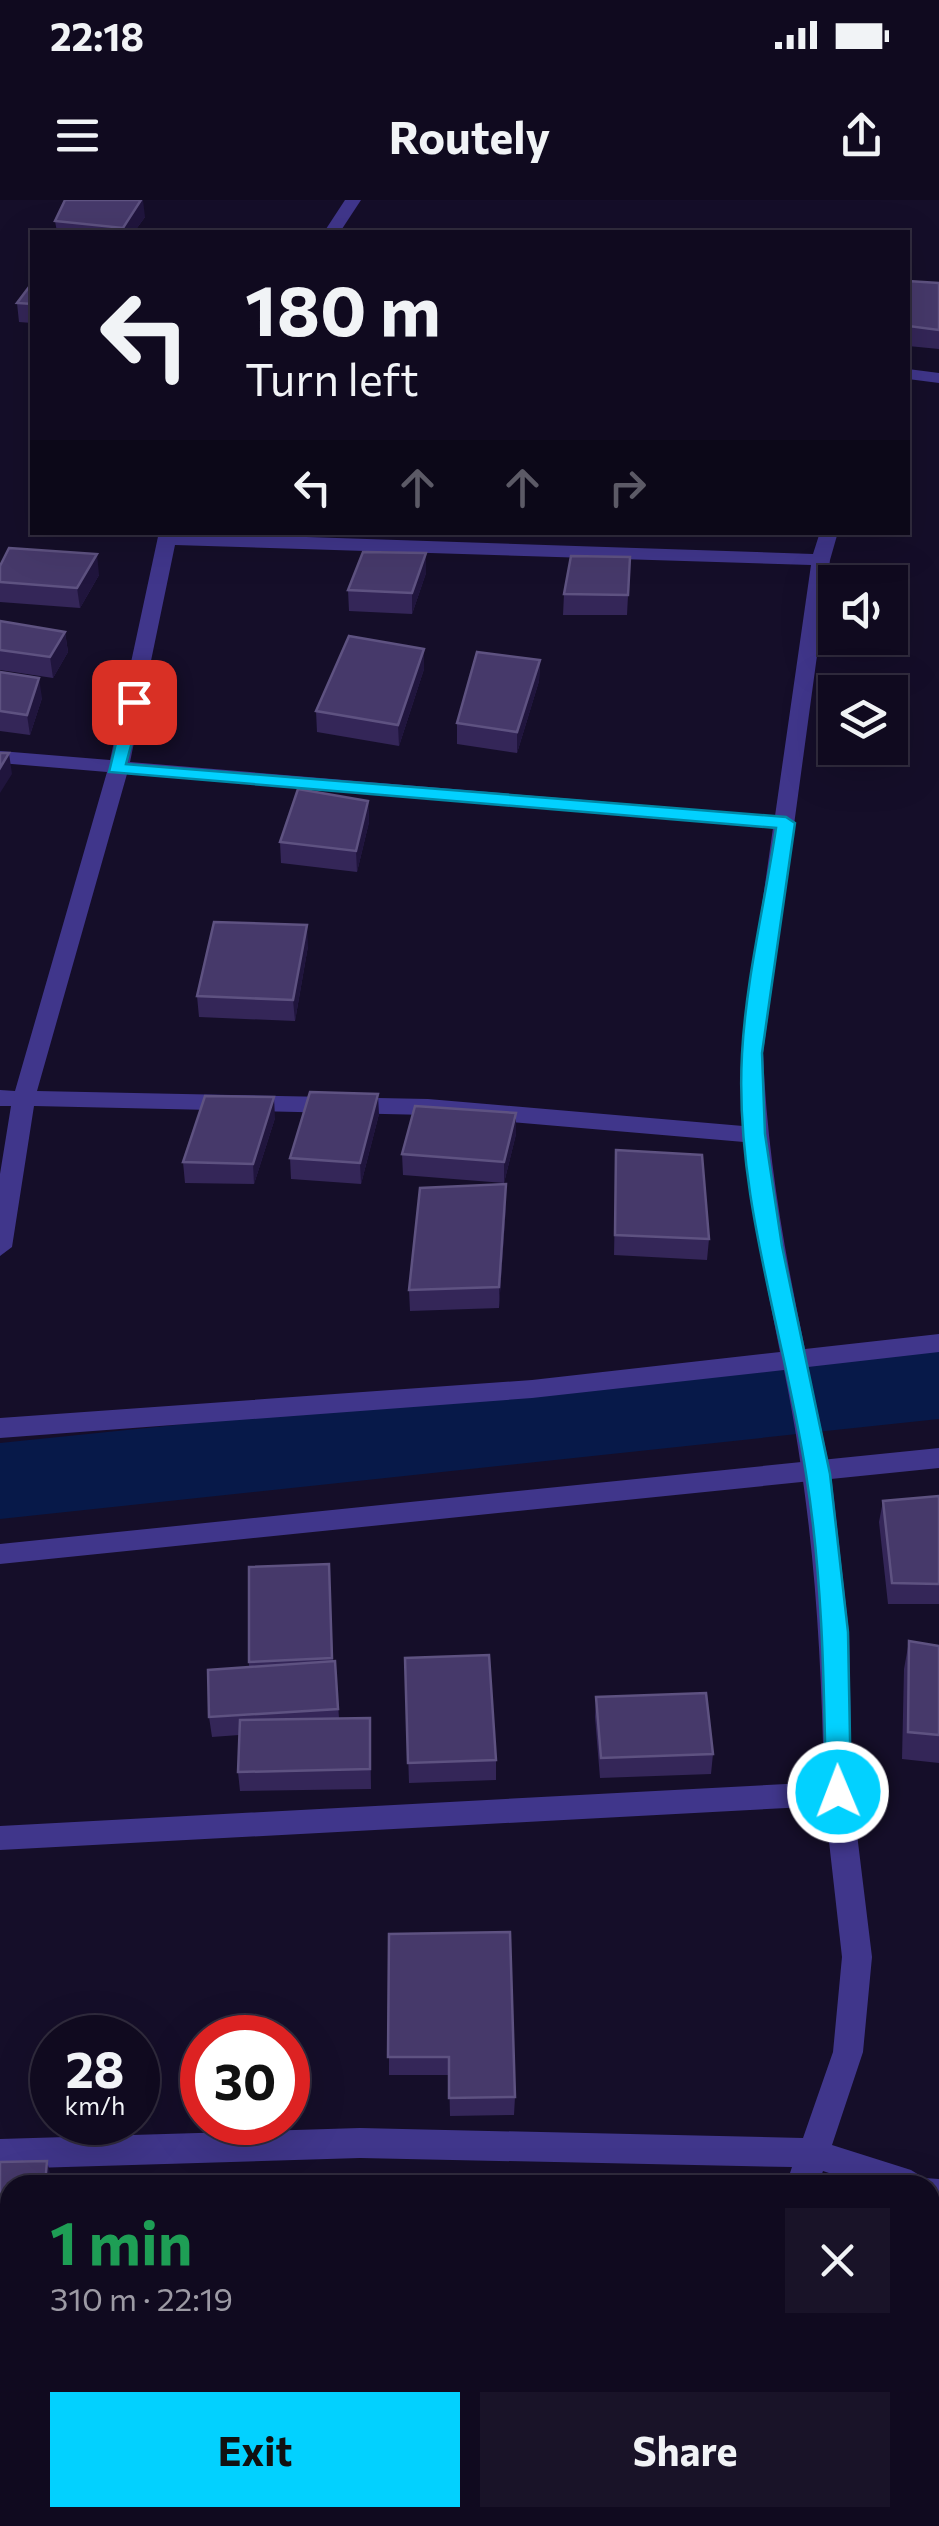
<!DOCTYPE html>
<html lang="en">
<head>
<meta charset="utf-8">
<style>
  body { margin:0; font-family:Commissioner,sans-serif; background:#191328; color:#f1f3f6; height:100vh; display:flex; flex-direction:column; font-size:38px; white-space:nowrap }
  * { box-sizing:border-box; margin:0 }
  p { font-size:32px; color:#9c9aa4 }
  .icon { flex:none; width:55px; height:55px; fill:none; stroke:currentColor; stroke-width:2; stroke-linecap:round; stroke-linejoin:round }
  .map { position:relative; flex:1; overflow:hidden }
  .panel { position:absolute; left:0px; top:1975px; width:940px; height:352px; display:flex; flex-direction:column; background:#100a1f; border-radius:30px 30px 0 0; box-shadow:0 10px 40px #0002,0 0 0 2px #302b3d }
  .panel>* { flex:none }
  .banner { position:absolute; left:30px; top:30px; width:880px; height:305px; border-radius:0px; box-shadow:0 10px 40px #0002,0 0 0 2px #302b3d; background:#100a1f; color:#f1f3f6; overflow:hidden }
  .buttons { position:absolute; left:818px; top:365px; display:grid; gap:20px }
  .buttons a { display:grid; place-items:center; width:90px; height:90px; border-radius:0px; background:#100a1f; box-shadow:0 10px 40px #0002,0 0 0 2px #302b3d; font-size:50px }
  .speed { position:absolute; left:30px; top:1815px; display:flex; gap:20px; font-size:50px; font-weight:700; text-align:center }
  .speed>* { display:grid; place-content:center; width:130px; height:130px; border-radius:50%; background:#100a1f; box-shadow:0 10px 40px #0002,0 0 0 2px #302b3d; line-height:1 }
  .speed small { font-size:25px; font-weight:400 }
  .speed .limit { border:15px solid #d22; background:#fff; color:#111 }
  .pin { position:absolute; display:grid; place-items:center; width:85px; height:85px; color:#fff; margin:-42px; border-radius:20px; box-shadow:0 5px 15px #0006 }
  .me { position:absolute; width:110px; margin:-55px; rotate:359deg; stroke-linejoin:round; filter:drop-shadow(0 0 8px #0008) }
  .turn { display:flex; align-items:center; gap:35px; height:210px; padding:0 50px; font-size:45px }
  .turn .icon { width:130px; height:130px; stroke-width:2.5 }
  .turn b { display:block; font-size:70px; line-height:85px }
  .lanes { display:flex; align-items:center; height:95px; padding:0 50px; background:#0003; justify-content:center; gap:50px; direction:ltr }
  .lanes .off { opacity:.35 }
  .round { display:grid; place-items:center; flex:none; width:105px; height:105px; border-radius:0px; background:#191328 }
  .headline { display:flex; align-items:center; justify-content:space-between; height:170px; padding:0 50px }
  h1 { font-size:60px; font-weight:700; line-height:75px; color:#1e9e55 }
  .action { display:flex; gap:20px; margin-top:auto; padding:20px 50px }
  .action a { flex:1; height:115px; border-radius:0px; background:#02d1ff; color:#111; font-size:40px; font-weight:700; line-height:115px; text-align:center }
  .action a+a { background:#191328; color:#f1f3f6 }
  .status { display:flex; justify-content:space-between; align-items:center; height:70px; padding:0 50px; background:#100a1f; direction:ltr }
  .status svg { height:28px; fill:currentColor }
  header { display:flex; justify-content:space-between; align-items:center; height:130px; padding:0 50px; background:#100a1f; font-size:45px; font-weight:700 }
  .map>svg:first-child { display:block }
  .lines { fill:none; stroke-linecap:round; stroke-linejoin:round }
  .river { fill:#071949; fill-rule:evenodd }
  .minor { fill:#40368b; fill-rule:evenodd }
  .tertiary { fill:#40368b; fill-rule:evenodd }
  .wall { fill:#342658 }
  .shaded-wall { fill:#20153d }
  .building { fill:#46396a; stroke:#5e5281; stroke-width:2.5 }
  .route { fill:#02d1ff; stroke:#0188a6; stroke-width:2.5 }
</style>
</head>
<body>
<div class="status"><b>22:18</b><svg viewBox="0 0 49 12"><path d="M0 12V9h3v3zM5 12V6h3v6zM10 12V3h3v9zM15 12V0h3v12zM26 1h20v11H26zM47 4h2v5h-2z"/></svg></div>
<header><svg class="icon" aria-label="menu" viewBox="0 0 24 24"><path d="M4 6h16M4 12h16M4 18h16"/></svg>Routely<svg class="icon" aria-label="share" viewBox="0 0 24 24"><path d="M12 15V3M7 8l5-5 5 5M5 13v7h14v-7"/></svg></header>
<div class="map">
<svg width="939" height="2326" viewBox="0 0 939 2326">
  <rect width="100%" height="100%" fill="#150e29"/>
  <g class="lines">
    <path class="river" d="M939 1147V1219L0 1319V1243Z"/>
    <path class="minor" d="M345 0H361L340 32H324Z
      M908 169 939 173V183L908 179Z
      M159 332 813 354 820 332H838L830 360 763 853C767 954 784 1050 805 1149L939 1134V1152L808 1167 831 1274 849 1433 852 1593 872 1757 863 1852 832 1945 911 1970 924 1978 939 1979V2009L930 2006V1985H865L823 1971 818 1985H786L792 1967 360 1958 0 1969V1939L360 1928 803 1938 833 1852 842 1757 825 1606 0 1650V1626L824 1582C821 1437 813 1312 784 1170L532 1198 0 1238V1218L532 1180 780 1152 759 1046 744 942 428 915 34 906 12 1047 0 1056V974L11 906H0V890L15 891 107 572 0 563V551L110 560ZM175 345 811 365 775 616 130 562ZM127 574 773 628 741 853 743 926 428 899 37 891Z
      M548 2318H588L585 2326H545Z
      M761 2318H795V2326H761Z"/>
    <path class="tertiary" d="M939 1248V1268L0 1364V1344Z"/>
  </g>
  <path class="wall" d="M145 17 134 32H57L55 21Z
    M908 81 939 83V149L908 146Z
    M32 83V123L19 122 17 103Z
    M32 164V188L29 168Z
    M426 353V373L412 414 349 411 348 390Z
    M630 357 627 415H563L564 394Z
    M0 366 99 375 80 408 0 402Z
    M0 421 65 432 68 452 53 478 0 470Z
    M424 449V469L399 546 317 532 316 511Z
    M540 460 539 481 517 553 457 544V523Z
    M0 472 42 498 30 535 0 531Z
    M368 601 369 622 357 672 281 663 280 642Z
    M308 746 295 821 199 817 197 796Z
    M379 914 361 984 291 979 290 958Z
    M275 918 254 984 185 983 183 962Z
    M516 934 504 983 403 975 402 954Z
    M616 950 709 1039 707 1060 614 1055Z
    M506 1005 499 1108 410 1111 409 1090Z
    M939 1296V1404H888L879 1322 883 1301Z
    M329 1364 333 1461H335L339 1518H370L371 1589 240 1591 238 1572 239 1535 212 1537 209 1517 249 1467V1462Z
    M909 1441 939 1446V1563L902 1559 904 1469Z
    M405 1458 496 1560V1580L409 1583Z
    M596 1497 713 1554 711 1574 600 1578 595 1517Z
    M389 1734 515 1897 514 1915 450 1916 449 1875H389Z
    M0 1962 10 1985V2194H0Z"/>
  <path class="shaded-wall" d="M141 0H143L145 17 134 32H124L123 28Z
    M426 353V373L412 414V393Z
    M97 354 99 375 80 408 77 388Z
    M65 432 68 452 53 478 50 457Z
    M424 449V469L399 546 398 525Z
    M540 460 539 481 517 553V532Z
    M39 478 42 498 30 535 27 515Z
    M9 553 12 574 0 593V568Z
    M368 601 369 622 357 672 356 651Z
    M307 725 308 746 295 821 293 800Z
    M378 894 379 914 361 984 360 963Z
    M274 897 275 918 254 984 253 964Z
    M516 913V934L504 983V962Z
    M506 984V1005L499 1108V1087Z
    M47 1961 53 1985H45Z"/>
  <path class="building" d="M65 0H141L123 28 55 21Z
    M908 81 939 83V130L908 126Z
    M32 83V104L17 103Z
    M9 348 97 354 77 388 0 382V366Z
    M363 352 426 353 412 393 348 390Z
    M571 356 630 357 628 395 564 394Z
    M0 421 65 432 50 457 0 450Z
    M349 436 424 449 398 525 316 511Z
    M477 452 540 460 517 532 457 523Z
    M0 472 39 478 27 515 0 511Z
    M0 553H9L0 568Z
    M298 589 368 601 356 651 280 642Z
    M214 722 307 725 293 800 197 796Z
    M310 892 378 894 360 963 290 958Z
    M205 896 274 897 253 964 183 962Z
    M415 906 516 913 504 962 402 954Z
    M616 950 702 955 709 1039 615 1035Z
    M506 984 499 1087 409 1090 420 988Z
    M939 1296V1384L892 1383 883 1301Z
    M329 1364 332 1458 249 1462V1367Z
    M909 1441 939 1446V1535L908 1532Z
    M489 1455 496 1560 408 1563 405 1458Z
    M335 1461 338 1509 209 1517 208 1470Z
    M706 1493 713 1554 601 1558 596 1497Z
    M370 1518V1569L238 1572 240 1520Z
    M510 1732 515 1897 449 1898V1857H388L389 1734Z
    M47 1961 45 1985H10V2171H0V1962Z"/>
  <path class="route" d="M134 496 143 502 126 564 786 617 795 623 762 853 765 934 782 1046 830 1274 848 1432 851 1592 848 1600H829L826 1592C824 1486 823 1379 806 1274 785 1135 734 996 742 854 746 779 765 702 776 628L109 572 126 502Z"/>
</svg>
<div class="buttons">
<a><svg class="icon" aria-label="sound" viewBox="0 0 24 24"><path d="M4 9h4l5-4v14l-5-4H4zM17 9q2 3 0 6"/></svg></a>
<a><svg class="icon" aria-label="layers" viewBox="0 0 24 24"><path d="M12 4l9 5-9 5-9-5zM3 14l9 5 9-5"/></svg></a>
</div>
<div class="speed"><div>28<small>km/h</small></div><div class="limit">30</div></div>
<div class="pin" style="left:134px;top:502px;background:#d93025"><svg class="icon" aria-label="arrive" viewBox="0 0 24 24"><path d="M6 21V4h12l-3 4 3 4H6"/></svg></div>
<svg class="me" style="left:838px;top:1592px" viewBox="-20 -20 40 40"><circle r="17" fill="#02d1ff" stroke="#fff" stroke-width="3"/><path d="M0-11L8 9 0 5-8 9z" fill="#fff"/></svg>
<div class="banner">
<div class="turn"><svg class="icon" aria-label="left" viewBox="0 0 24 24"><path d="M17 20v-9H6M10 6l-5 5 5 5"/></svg><div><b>180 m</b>Turn left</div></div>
<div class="lanes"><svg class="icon" aria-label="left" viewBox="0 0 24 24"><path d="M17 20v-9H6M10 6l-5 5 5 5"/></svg><svg class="icon off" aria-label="ahead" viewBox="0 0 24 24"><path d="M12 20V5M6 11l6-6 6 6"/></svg><svg class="icon off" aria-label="ahead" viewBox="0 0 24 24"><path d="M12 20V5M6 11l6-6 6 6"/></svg><svg class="icon off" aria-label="right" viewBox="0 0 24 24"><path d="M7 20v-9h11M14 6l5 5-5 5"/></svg></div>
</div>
<section class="panel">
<div class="headline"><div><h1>1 min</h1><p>310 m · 22:19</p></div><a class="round"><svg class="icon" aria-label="close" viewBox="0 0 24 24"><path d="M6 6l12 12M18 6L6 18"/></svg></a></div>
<div class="action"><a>Exit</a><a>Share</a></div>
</section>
</div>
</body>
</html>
